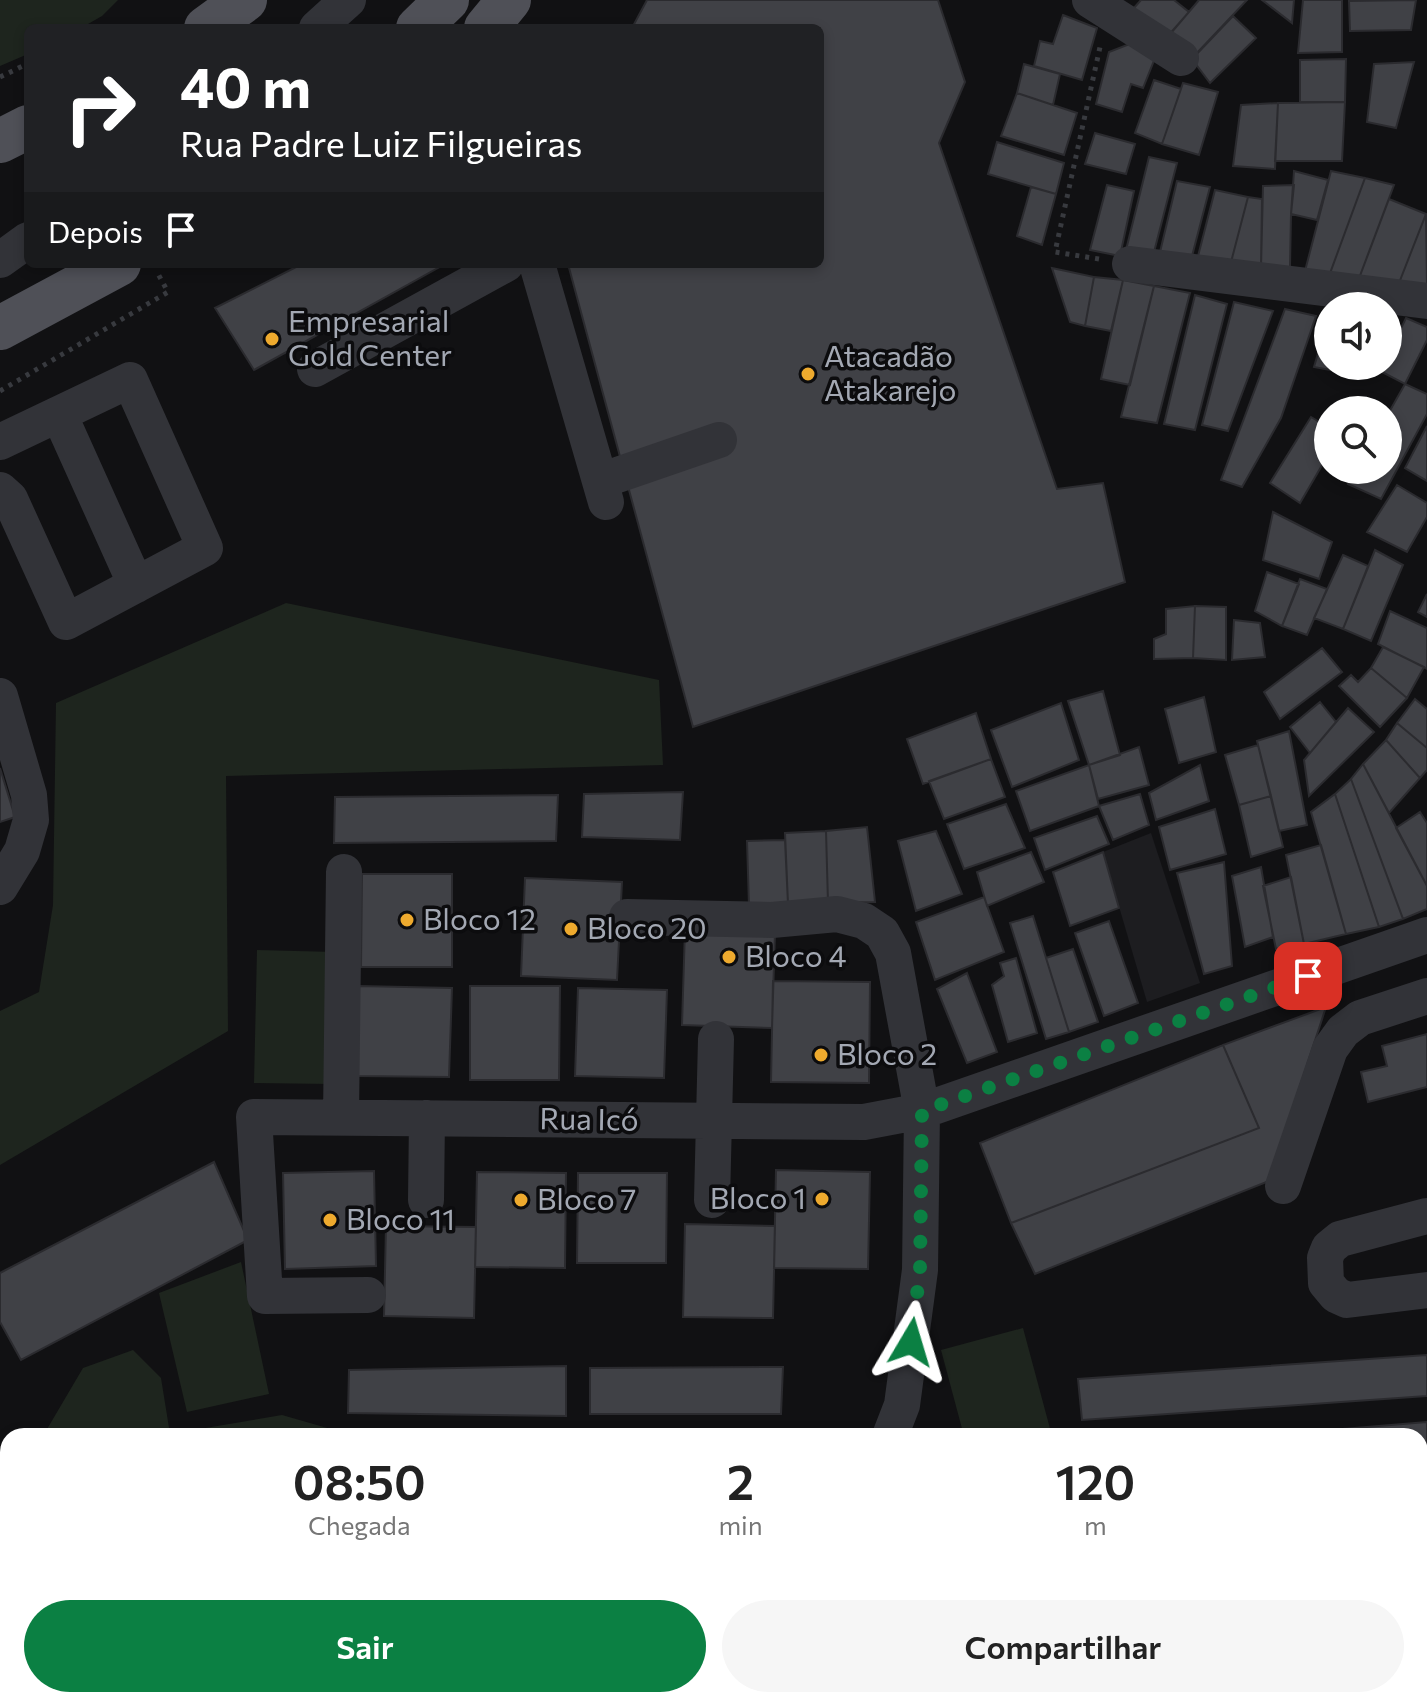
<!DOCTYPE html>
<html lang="pt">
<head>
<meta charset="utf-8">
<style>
  body { margin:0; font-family:Commissioner,sans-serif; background:#f6f6f6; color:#222; height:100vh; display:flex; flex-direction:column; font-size:30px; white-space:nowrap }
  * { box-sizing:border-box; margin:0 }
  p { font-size:26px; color:#767676 }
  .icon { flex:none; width:44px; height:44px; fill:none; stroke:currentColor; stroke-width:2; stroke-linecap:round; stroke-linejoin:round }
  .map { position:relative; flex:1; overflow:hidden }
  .sheet { position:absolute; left:0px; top:1428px; width:1428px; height:280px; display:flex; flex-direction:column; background:#fff; border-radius:24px 24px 0 0; box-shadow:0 4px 12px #0003 }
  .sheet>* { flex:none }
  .banner { position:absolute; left:24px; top:24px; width:800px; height:244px; border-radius:12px; box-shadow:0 4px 12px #0003; background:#202124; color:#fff; overflow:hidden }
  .buttons { position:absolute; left:1314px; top:292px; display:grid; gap:16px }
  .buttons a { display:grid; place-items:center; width:88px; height:88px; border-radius:50%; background:#fff; box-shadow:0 4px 12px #0003; font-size:40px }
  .pin { position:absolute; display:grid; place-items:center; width:68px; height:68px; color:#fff; margin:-34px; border-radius:16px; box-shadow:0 4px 12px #0006 }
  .me { position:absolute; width:88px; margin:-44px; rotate:7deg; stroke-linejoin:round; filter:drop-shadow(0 0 6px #0008) }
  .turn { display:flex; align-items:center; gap:28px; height:168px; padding:0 24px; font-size:36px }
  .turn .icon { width:104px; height:104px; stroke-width:2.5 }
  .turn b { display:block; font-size:56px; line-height:68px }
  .then { display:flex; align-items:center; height:76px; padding:0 24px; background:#0003; gap:16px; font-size:30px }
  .eta { display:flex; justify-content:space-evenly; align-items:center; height:136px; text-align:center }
  .eta b { font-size:48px; font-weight:600; line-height:56px }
  .action { display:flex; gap:16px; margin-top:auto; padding:16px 24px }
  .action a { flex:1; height:92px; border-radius:48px; background:#0b8043; color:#fff; font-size:32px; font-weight:600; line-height:92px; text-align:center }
  .action a+a { background:#f6f6f6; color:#222 }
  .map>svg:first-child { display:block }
  .built { fill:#1d1d20 }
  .green { fill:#1e251e }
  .building { fill:#404146; stroke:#2b2b2f; stroke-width:2 }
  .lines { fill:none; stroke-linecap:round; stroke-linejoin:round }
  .path { stroke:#383a3f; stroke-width:5; stroke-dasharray:4 6; stroke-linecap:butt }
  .minor { stroke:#323338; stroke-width:36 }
  .major { stroke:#4f5057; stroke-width:44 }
  .route { stroke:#0b8043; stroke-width:14; stroke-dasharray:0 25.2 }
  .poi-dot { fill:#eeaa2e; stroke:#0c0c0e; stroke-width:3 }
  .labels { text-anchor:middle; stroke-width:7; stroke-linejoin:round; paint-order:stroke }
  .poi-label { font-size:30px; fill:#a3a8b3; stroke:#0c0c0e; text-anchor:start }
  .street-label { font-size:30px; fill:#a3a8b3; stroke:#0c0c0e }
</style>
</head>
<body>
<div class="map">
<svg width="1427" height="1708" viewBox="0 0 1427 1708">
  <rect width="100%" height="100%" fill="#111113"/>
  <path class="built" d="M1151 833 1200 983 1147 1002 1103 852Z"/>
  <path class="green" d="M0 0H118L102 16 81 28H28V54L0 66Z
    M286 603 659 680 663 765 226 776 228 1031 0 1165V1011L39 992 53 905 56 703Z
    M257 950 335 952 332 1084 254 1083Z
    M241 1262 269 1394 187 1412 159 1293Z
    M1023 1328 1052 1436H964L941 1350Z
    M133 1350 161 1378 170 1434 282 1415 355 1436H43L83 1368Z
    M1427 1462V1708H475L476 1700H1420V1463Z"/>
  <path class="building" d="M647 0H938L965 82 939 143 1057 489 1103 483 1125 582 693 727 568 264H820V28H632Z
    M1141 0H1174L1189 12 1167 37 1133 9Z
    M1199 0H1247L1196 54 1171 33Z
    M1262 0H1294L1292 23Z
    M1303 0H1342V52L1298 53Z
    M1416 0 1411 30 1350 31 1349 1Z
    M1063 15 1097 28 1082 80 1034 66 1040 41 1053 44Z
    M1233 16 1256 38 1210 83 1192 59Z
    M1132 43 1157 53 1143 88 1131 84 1122 112 1096 104 1109 52Z
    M1346 59 1345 102H1300V60Z
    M1414 62 1396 128 1367 122 1374 64Z
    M1024 64 1060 74 1053 105 1017 93Z
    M1154 80 1181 89 1162 144 1135 133Z
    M1183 83 1218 92 1199 155 1162 144Z
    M1017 93 1077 113 1064 155 1001 136Z
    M1345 102 1342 161H1275L1278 103Z
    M1278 103 1275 169 1233 166 1241 105Z
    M1095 133 1135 144 1126 174 1085 164Z
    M997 142 1064 163 1056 194 988 174Z
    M1149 157 1177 163 1153 256 1126 250Z
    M1294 171 1328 180 1317 220 1291 214Z
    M1331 171 1365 178 1329 276 1305 271Z
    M1365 178 1394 185 1358 281 1329 276Z
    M1177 181 1210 187 1191 260 1160 252Z
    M1107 185 1134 191 1120 256 1090 250Z
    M1294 185 1291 214 1290 267H1261L1263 186Z
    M1031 187 1056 194 1042 245 1017 236Z
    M1215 190 1248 197 1230 266 1197 260Z
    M1248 197 1262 199 1261 267 1230 266Z
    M1389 199 1426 214 1399 283 1358 281Z
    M1426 214 1427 285 1399 283Z
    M302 264H445L254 370 215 308Z
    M1052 268 1094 277 1085 326 1070 322Z
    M1094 277 1123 280 1111 331 1085 326Z
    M1123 280 1154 286 1130 385 1101 379Z
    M1154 286 1190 293 1157 423 1121 417Z
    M1195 295 1227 304 1195 430 1164 424Z
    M1234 302 1273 311 1228 431 1202 425Z
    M1285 309 1316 316 1281 418 1242 487 1221 480Z
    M1406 318 1427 327V340L1405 384 1380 371 1382 366H1388V355Z
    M1328 319V366H1354L1352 374 1314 367Z
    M1405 384 1427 394V414L1381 499 1348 484 1357 470H1388V414Z
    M1311 417 1328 427V455L1300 503 1270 483Z
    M1427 426V481L1405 468Z
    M1397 485 1427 503V517L1407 552 1367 532Z
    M1273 512 1332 542 1319 579 1263 560Z
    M1375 550 1403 565 1371 641 1343 629Z
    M1343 555 1368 566 1343 629 1314 618Z
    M1267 572 1299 584 1282 626 1255 611Z
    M1300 579 1327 589 1307 635 1282 626Z
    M1427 594V617L1418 612Z
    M1195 606 1193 658 1154 659V639L1166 634V609Z
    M1195 606 1226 607V660L1193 658Z
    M1390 611 1427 628V669L1378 644Z
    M1234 620 1260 623 1265 657 1232 660Z
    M1383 647 1424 667 1407 698 1371 668Z
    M1322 648 1342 672 1280 719 1264 692Z
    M1371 668 1407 698 1380 727 1339 686 1351 675 1358 682Z
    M1103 691 1120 755 1089 765 1068 701Z
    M1204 697 1216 752 1179 763 1165 709Z
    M1415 699 1427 709V748L1397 723Z
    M1320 702 1336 722 1310 753 1290 727Z
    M1061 703 1079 760 1012 787 991 730Z
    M1348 708 1374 732 1309 796 1304 760Z
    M976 713 991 759 923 784 907 739Z
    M1397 723 1427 748V770L1420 778 1386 740Z
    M1289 731 1307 825 1279 831 1257 741Z
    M1386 740 1420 778 1389 813 1363 764Z
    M1258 745 1271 796 1239 805 1225 755Z
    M1139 747 1149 785 1098 799 1089 765Z
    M991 759 1005 797 944 819 929 781Z
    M1363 764 1427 886V909L1403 919 1351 779Z
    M1089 765 1099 806 1030 831 1016 791Z
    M1200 765 1209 801 1156 820 1149 793Z
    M0 768 15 817 0 822Z
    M1351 779 1403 919 1379 927 1335 794Z
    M683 792 680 840 582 837 584 794Z
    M1140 794 1149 825 1113 840 1099 806Z
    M1335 794 1379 927 1346 934 1311 812Z
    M558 795 556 841 334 843 335 797Z
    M1271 796 1283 847 1251 857 1239 805Z
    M1006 804 1025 848 964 869 947 824Z
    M1215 809 1226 854 1170 870 1159 827Z
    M1420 812 1427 823V886L1396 828Z
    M1097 816 1109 844 1045 870 1034 838Z
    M867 827 875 902 828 903 826 831Z
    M826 831 828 903 788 904 785 833Z
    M936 831 962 894 916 911 898 841Z
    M785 840 788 904 749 906 747 841Z
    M1321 845 1346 934 1304 944 1286 855Z
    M1031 852 1044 882 987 906 977 872Z
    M1103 852 1119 908 1070 926 1053 872Z
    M1224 862 1232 966 1204 974 1177 873Z
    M1261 867 1273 937 1245 947 1232 876Z
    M362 874H452V967H361Z
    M1291 877 1304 944 1276 949 1263 886Z
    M525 878 622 882 617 980 521 976Z
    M984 897 1004 952 935 980 916 922Z
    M1033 916 1069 1032 1046 1039 1010 923Z
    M1109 921 1138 1003 1104 1016 1075 933Z
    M685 929 775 932 772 1028 682 1025Z
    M1073 949 1098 1022 1069 1032 1046 958Z
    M1016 958 1037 1033 1008 1042 992 985 1004 976 1000 963Z
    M967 973 997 1052 967 1063 937 989Z
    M773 981 870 982 869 1083 771 1082Z
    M359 986 452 988 449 1077 357 1076Z
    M470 986H560L559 1080H470Z
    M578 988 667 990 664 1078 575 1076Z
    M1326 1007 1269 1181 1035 1274 1011 1223 1259 1128 1223 1045Z
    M1427 1034V1087L1368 1102 1361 1072 1387 1066 1382 1046Z
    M1223 1045 1259 1128 1011 1223 980 1143Z
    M214 1162 248 1240 21 1360 0 1322V1273Z
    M776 1170 870 1172 868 1269 774 1268Z
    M374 1171 376 1266 285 1269 283 1173Z
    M477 1172 566 1173 565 1268 475 1267Z
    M578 1173H667L666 1263H577Z
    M685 1224 775 1226 773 1318 683 1317Z
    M386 1226 476 1227 474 1318 384 1316Z
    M1427 1355V1396L1082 1420 1078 1379Z
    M566 1366V1416L348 1413 349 1370Z
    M783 1367 781 1414H590V1368Z
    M1427 1422V1461H1420V1436H1257Z
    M0 1581 8 1582V1620L6 1629H0Z
    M8 1620V1656L1 1655Z
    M142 1700H188L186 1708H140Z
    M248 1700H347V1708H248Z
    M388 1700H418L419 1708H388Z"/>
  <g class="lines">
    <path class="path" d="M0 77 27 64 28 66
      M1099 259 1055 252 1100 47
      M0 391 168 292 157 272"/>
    <path class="minor" d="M1090 0 1181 58
      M317 28 348 0
      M0 260 28 240
      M537 264 606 502
      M1130 264 1427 301
      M315 369 506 264
      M59 414 136 585
      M0 442 130 380 205 548 66 622 10 499 0 490
      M600 481 719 440
      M0 696 29 795 31 820 22 851 0 887
      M341 1117 344 872
      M1283 1186 1330 1049 1343 1031 1360 1018 1427 996
      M426 1200 427 1118
      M712 1200 716 1039
      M1427 1216 1340 1239 1329 1248 1325 1258 1326 1283 1336 1295 1347 1300 1427 1290
      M368 1295 265 1296 254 1117 864 1122 922 1111 893 953 882 933 864 921 837 914 772 920 627 917
      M890 1436 902 1405 920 1270 922 1111 1427 935
      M0 1536 8 1537
      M380 1708V1700"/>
    <path class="major" d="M206 28 245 0
      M418 28 447 0
      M486 28 509 0
      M0 141 28 127
      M0 328 119 264"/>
  </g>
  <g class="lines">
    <path class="route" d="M911 1342 920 1270 922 1111 1308 976"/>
  </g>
  <g class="poi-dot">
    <circle cx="272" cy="339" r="8"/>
    <circle cx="808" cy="374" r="8"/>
    <circle cx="407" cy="920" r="8"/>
    <circle cx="571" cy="929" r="8"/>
    <circle cx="729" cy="957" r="8"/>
    <circle cx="821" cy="1055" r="8"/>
    <circle cx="822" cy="1199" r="8"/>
    <circle cx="521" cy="1200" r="8"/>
    <circle cx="330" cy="1220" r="8"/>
  </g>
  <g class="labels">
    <g class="poi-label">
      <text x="288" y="332">Empresarial<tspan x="288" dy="34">Gold Center</tspan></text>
      <text x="824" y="367">Atacadão<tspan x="824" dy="34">Atakarejo</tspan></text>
      <text x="423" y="930">Bloco 12</text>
      <text x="587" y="939">Bloco 20</text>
      <text x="745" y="967">Bloco 4</text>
      <text x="837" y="1065">Bloco 2</text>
      <text x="806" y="1209" text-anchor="end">Bloco 1</text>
      <text x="537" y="1210">Bloco 7</text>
      <text x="346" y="1230">Bloco 11</text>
    </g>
    <g class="street-label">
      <text transform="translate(589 1120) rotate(1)" y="10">Rua Icó</text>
    </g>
  </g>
</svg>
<div class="buttons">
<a><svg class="icon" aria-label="sound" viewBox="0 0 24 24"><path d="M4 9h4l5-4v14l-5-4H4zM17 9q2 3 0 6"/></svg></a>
<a><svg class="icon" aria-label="search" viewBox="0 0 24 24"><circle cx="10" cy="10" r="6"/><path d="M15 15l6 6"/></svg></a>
</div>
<div class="pin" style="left:1308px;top:976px;background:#d93025"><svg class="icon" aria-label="arrive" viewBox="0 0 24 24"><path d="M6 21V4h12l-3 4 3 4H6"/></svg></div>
<svg class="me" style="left:911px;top:1342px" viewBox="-20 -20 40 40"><path d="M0-17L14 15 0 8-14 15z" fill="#0b8043" stroke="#fff" stroke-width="4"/></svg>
<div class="banner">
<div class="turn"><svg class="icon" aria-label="right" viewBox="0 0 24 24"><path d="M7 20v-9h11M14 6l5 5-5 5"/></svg><div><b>40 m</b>Rua Padre Luiz Filgueiras</div></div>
<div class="then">Depois<svg class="icon" aria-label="arrive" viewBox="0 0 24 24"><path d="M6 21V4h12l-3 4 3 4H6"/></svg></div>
</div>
<section class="sheet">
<div class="eta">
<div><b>08:50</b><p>Chegada</p></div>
<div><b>2</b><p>min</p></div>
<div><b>120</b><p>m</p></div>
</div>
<div class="action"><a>Sair</a><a>Compartilhar</a></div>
</section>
</div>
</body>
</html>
